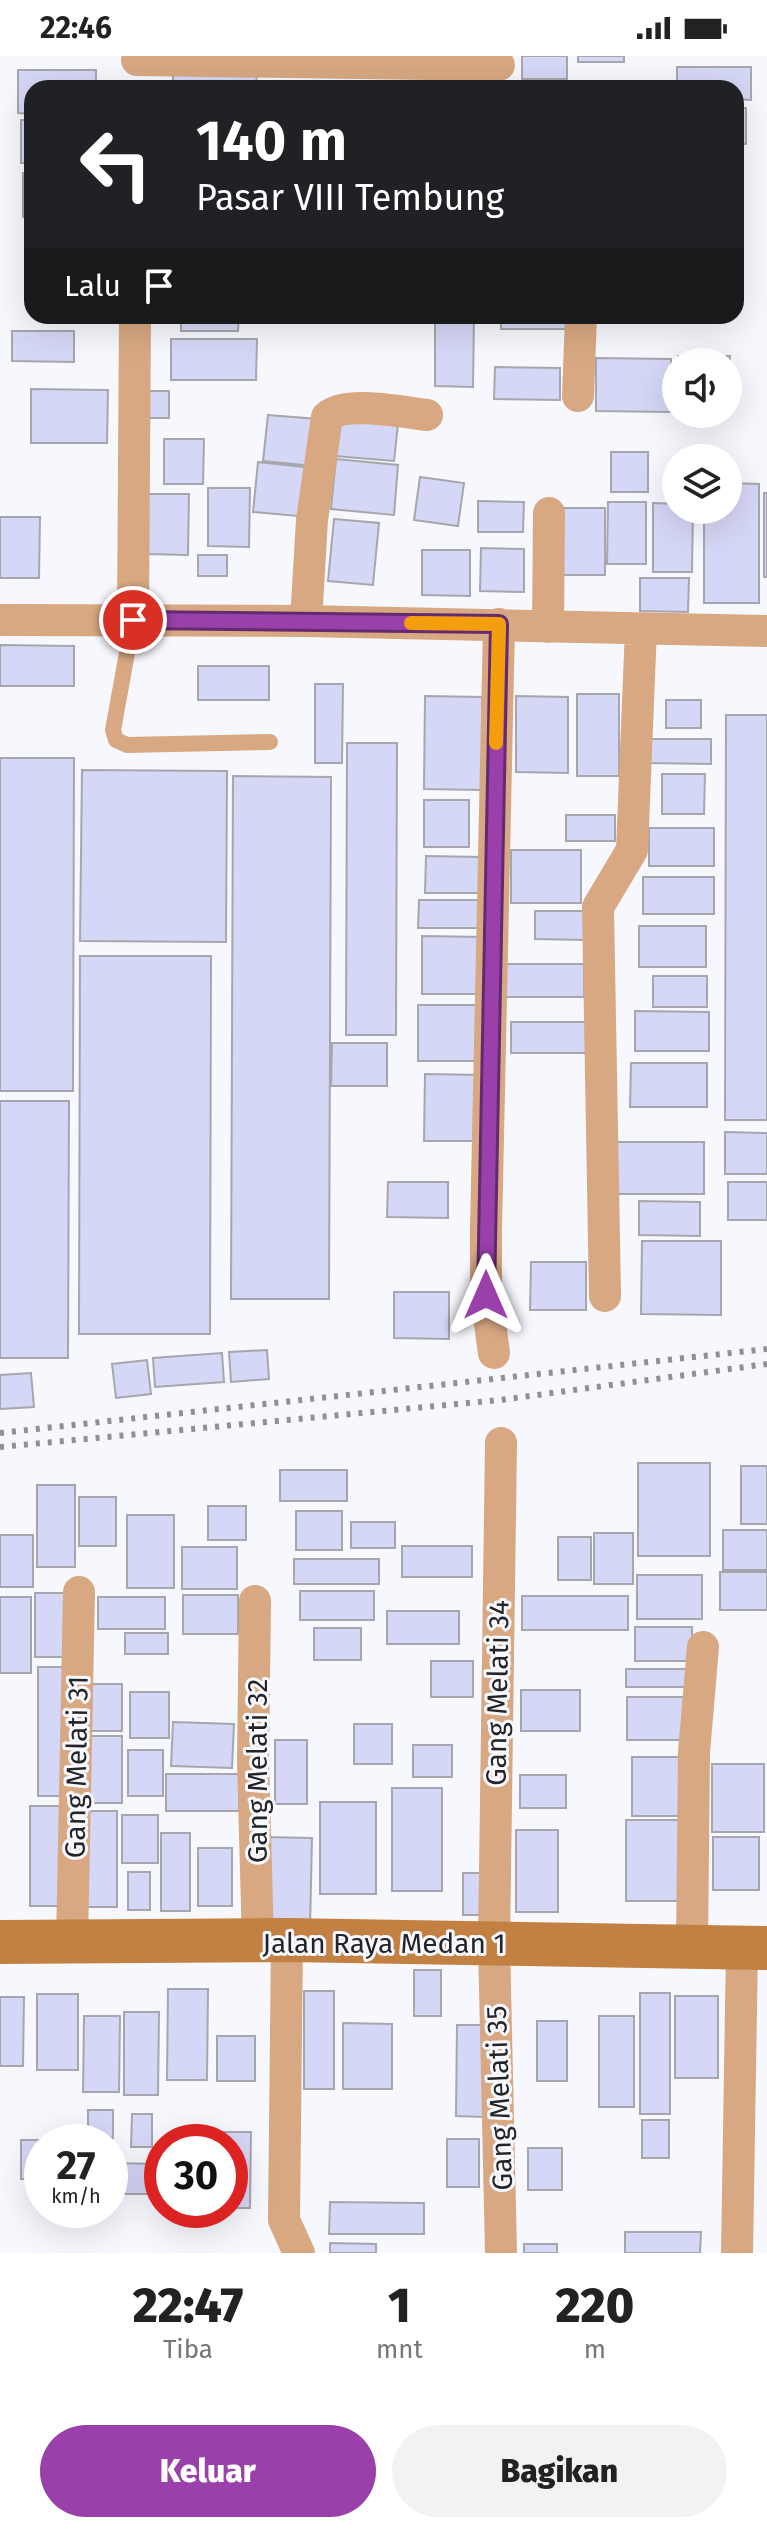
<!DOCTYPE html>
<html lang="id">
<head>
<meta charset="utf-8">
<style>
  body { margin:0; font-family:"Fira Sans",sans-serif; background:#f2f2f2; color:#222; height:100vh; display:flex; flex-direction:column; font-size:30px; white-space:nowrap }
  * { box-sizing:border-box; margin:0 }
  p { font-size:26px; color:#767676 }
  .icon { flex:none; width:44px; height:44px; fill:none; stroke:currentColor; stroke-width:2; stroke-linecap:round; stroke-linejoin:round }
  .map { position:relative; height:2197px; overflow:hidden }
  .panel { display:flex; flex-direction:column; background:#fff; flex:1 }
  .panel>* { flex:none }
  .top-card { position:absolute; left:24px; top:24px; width:720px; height:244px; border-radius:24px; box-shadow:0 8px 32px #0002; background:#202124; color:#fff; overflow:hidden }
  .tools { position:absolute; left:662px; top:292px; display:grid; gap:16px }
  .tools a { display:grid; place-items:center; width:80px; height:80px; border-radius:50%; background:#fff; box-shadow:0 8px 32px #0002; font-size:40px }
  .speed { position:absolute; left:24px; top:2068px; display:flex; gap:16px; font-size:40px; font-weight:700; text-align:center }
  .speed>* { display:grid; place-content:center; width:104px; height:104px; border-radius:50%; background:#fff; box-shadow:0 8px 32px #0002; line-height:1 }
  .speed small { font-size:20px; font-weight:400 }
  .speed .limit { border:12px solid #d22; background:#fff; color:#111 }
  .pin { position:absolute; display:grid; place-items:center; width:68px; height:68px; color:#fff; margin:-34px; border:4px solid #fff; border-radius:50%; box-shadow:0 2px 8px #0007 }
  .me { position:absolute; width:88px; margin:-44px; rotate:0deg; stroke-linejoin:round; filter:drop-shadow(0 0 6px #0008) }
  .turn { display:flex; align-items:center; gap:28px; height:168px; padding:0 40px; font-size:36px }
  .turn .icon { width:104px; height:104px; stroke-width:2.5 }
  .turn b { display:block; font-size:56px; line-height:68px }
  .then { display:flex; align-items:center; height:76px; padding:0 40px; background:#0003; gap:16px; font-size:30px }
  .eta { display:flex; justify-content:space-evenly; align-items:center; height:136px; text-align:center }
  .eta b { font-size:48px; font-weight:800; line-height:56px }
  .primary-button { display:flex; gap:16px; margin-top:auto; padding:16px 40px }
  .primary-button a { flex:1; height:92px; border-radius:48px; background:#9a40ab; color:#fff; font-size:32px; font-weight:800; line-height:92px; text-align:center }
  .primary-button a+a { background:#f2f2f2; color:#222 }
  .status { display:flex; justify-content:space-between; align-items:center; height:56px; padding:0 40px; background:#fff; direction:ltr }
  .status svg { height:22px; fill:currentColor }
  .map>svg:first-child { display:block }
  .building { fill:#d5d7f6; stroke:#a6a6ac; stroke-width:2 }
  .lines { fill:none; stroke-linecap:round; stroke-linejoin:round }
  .lane { stroke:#d7a882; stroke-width:16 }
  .street { stroke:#d7a882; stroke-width:32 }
  .secondary { stroke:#c38043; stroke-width:44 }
  .rail { stroke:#909094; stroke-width:6; stroke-dasharray:4 8; stroke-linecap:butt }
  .route-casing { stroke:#642a6f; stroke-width:20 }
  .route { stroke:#9a40ab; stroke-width:14 }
  .slow { stroke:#f59e0b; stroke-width:14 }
  .labels { text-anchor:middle; stroke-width:6; stroke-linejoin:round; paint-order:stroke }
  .street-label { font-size:28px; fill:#242426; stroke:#f7f8fd }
</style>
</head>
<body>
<div class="status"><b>22:46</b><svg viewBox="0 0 49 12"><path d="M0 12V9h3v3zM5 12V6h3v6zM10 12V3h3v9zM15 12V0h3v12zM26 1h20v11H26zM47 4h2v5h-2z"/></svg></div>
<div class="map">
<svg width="767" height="2197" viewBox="0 0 767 2197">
  <rect width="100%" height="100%" fill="#f7f8fd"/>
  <path class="building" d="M522 0H567V23H522Z
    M578 0H624V6H578Z
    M677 11H751V44L736 43V32H677Z
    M173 13H257L256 32H173Z
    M18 14H96V32H32V58L18 57Z
    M271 28 328 29V32H271Z
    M736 52H746V88H736Z
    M21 64H32V107H21Z
    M23 117H32V161H23Z
    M181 260H239L238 275H181Z
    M435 260H474L473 331 435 330Z
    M501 260H568V273H501Z
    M12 275H74V306L12 305Z
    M171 283H257L256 324H171Z
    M678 300H730L729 336 728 306H678Z
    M596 302 671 303 670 356 596 355Z
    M495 311 560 312V344L494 343Z
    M31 333 108 334 107 387H31Z
    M148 335H169V362H148Z
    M268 359 318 363 313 410 263 405Z
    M339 362 398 368 394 405 335 400Z
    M164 383H204L203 428H164Z
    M611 396H648V436H611Z
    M336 403 398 409 394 459 331 453Z
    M258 406 313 412 309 461 253 456Z
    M420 421 464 427 458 470 414 464Z
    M728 427 759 428V547H704V454H728Z
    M208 432H250L249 491 208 490Z
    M764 437H767V521H764Z
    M147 438H189L188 499 146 498Z
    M478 445 524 446 523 476H478Z
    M608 446H646V508H607Z
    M653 447 676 448V454H693L692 516H653Z
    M559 452H605V519H559Z
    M0 461H40L39 522H0Z
    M334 463 379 467 373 529 328 525Z
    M481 492 524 493V536L480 535Z
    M422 494H470V540L422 539Z
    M198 499H227V520H198Z
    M640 522H689L688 556 640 555Z
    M0 589 74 590V630H0Z
    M198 610H269V644H198Z
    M315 628H343L342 707H315Z
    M577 638H619V720H577Z
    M425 640 482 641V734L424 733Z
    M516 640 568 641V717L516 716Z
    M666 644H701V672H666Z
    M726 659H767V1064H725Z
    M647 683H711V708L647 707Z
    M347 687H397L396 979H346Z
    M0 702H74L73 1035H0Z
    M82 714 227 715 226 886 80 885Z
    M662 718H705L704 758H662Z
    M233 720 331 721 329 1243H231Z
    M424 744H469V791H424Z
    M566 759H615V785H566Z
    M649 772H714V810H649Z
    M511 794H581V847H511Z
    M426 800 481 801V837H425Z
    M643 821H714V858H643Z
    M419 844H480V872H418Z
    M535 855H585V884L535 883Z
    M639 870H706V911H639Z
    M422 880 484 881 483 938H422Z
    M80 900H211L210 1278H79Z
    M506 908H584V941H506Z
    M653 920H707V951H653Z
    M418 949H481V1005H418Z
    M635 955 709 956V995H635Z
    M511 966H586V997H511Z
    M332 987H387V1030H331Z
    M631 1007H707V1051H630Z
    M425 1018 483 1019V1085H424Z
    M0 1045H69L68 1302H0Z
    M725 1076 767 1077V1118H725Z
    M616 1086H704V1138H616Z
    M388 1126H448V1162L387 1161Z
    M728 1126H767V1164H728Z
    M639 1145 700 1146V1180L639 1179Z
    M642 1185H721V1259L641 1258Z
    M531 1206H586V1254H530Z
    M394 1236H449V1283L394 1282Z
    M267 1294 269 1323 231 1326 229 1296Z
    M222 1297 224 1326 155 1331 153 1302Z
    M147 1304 151 1338 116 1342 112 1308Z
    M31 1317 34 1351 0 1353V1319Z
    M638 1407H710V1500H638Z
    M741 1410H767V1468H741Z
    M280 1414H347V1445H280Z
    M37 1429H75V1511H37Z
    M79 1441H116V1490H79Z
    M208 1450H246V1484H208Z
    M296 1455H342V1494H296Z
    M127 1459H174V1532H127Z
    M351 1466H395V1492H351Z
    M723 1474H767V1514H723Z
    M594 1477H633V1528H594Z
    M0 1479H33V1531H0Z
    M558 1481H591V1524H558Z
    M402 1490H472V1521H402Z
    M182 1491H237V1533H182Z
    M294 1503H379V1528H294Z
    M720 1516H767V1554H720Z
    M637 1519H702V1563H637Z
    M300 1535H374V1564H300Z
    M35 1537H77V1601H35Z
    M183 1539H238V1578H183Z
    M522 1540H628V1574H522Z
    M0 1541H31V1617H0Z
    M98 1541H165V1573H98Z
    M387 1555H459V1588H387Z
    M635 1571H692V1605H635Z
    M314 1572H361V1604H314Z
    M125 1577H168V1598H125Z
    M431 1605H473V1641H431Z
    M38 1611H74V1740H38Z
    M626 1613H693V1631H626Z
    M85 1628H122V1675H85Z
    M521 1634H580V1675H521Z
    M130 1636H169V1682H130Z
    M627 1641H692V1684H627Z
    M173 1666 234 1668 232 1712 171 1710Z
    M354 1668H392V1708H354Z
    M86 1680H122V1747H86Z
    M275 1684H307V1748H275Z
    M413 1689H452V1721H413Z
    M128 1694H163V1740H128Z
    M632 1701H682V1760H632Z
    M712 1708H764V1776H712Z
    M166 1718H239V1755H166Z
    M520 1719H566V1752H520Z
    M392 1732H442V1835H392Z
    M320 1746H376V1838H320Z
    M30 1750H71V1850H30Z
    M79 1755H117V1851H79Z
    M122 1759H158V1807H122Z
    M626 1764H679V1845H626Z
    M516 1774H558V1856H516Z
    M161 1777H190V1855H161Z
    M263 1781 312 1782 310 1872 261 1871Z
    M713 1781H759V1834H713Z
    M198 1792H232V1850H198Z
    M128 1816H150V1854H128Z
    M463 1817H486V1859H463Z
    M414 1914H441V1960H414Z
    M168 1933H208L207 2024H167Z
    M304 1935H334V2033H304Z
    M640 1937H670V2058H640Z
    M37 1938H78V2014H37Z
    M675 1940H718V2022H675Z
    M0 1941H24L23 2010H0Z
    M124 1956H159L158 2039H124Z
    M84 1960H120L119 2036H83Z
    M599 1960H634V2051H599Z
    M537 1965H567V2025H537Z
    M343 1967 392 1968V2033H343Z
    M457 1969H485V2061L456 2060Z
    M217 1980H255V2025H217Z
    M88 2054H113V2082H88Z
    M132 2058H152V2091H131Z
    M642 2064H669V2102H642Z
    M189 2076H251L250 2152H230V2086H189Z
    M447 2083H479V2131H447Z
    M21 2084H56L42 2086V2123H21Z
    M528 2092H562V2134H528Z
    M111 2107 159 2108V2138H110Z
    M330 2146 424 2147V2178H329Z
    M625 2176H701L700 2197H625Z
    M330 2187 376 2188V2197H330Z
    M524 2188H557V2197H524Z"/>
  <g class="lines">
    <path class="lane" d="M133 564 113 674 116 684 127 689 270 686"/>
    <path class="street" d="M137 4 499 9
      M578 340 581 260
      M0 564 306 565 767 575
      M133 564 135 260
      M306 565 312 464 327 361C345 344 402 356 427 359
      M548 571 549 457
      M605 1240 598 851 632 794 641 573
      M494 1297 486 1239V1174L499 568
      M501 1387 494 1887 501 2197
      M255 1545 253 1705 258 1886
      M287 1884 284 2164 299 2197
      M72 1887 79 1536
      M692 1892 694 1696 703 1591
      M737 2197 742 1892"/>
    <path class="secondary" d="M0 1886 287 1884 767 1892"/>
    <path class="rail" d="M0 1377 767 1293
      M0 1391 500 1344 767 1308"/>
  </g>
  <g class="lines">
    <g class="route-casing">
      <path id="route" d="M133 564 499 568 486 1239"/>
    </g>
    <use href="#route" class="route"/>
    <path class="slow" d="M411 567 499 568 496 687"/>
  </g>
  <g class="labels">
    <g class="street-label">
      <text transform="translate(497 1637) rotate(-89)" y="10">Gang Melati 34</text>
      <text transform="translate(76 1711) rotate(-89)" y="10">Gang Melati 31</text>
      <text transform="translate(257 1715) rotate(-90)" y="10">Gang Melati 32</text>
      <text x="384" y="1897">Jalan Raya Medan 1</text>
      <text transform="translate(499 2042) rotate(-92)" y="10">Gang Melati 35</text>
    </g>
  </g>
</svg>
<div class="tools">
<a><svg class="icon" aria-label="sound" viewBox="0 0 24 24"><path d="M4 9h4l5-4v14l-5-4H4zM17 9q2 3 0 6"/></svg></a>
<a><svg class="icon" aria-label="layers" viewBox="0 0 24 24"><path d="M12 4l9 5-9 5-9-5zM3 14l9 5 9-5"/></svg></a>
</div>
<div class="speed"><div>27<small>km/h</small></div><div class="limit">30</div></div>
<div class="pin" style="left:133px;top:564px;background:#d93025"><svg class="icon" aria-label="arrive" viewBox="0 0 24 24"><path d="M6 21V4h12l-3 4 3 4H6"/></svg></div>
<svg class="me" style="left:486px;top:1239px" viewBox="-20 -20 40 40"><path d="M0-17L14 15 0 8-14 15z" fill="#9a40ab" stroke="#fff" stroke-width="4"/></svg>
<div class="top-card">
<div class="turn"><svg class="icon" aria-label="left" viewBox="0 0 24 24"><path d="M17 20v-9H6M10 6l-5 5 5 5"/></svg><div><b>140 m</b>Pasar VIII Tembung</div></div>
<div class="then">Lalu<svg class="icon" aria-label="arrive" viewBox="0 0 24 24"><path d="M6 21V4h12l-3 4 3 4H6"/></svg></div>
</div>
</div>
<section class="panel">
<div class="eta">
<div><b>22:47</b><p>Tiba</p></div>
<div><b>1</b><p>mnt</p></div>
<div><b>220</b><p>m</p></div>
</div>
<div class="primary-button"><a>Keluar</a><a>Bagikan</a></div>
</section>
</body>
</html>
